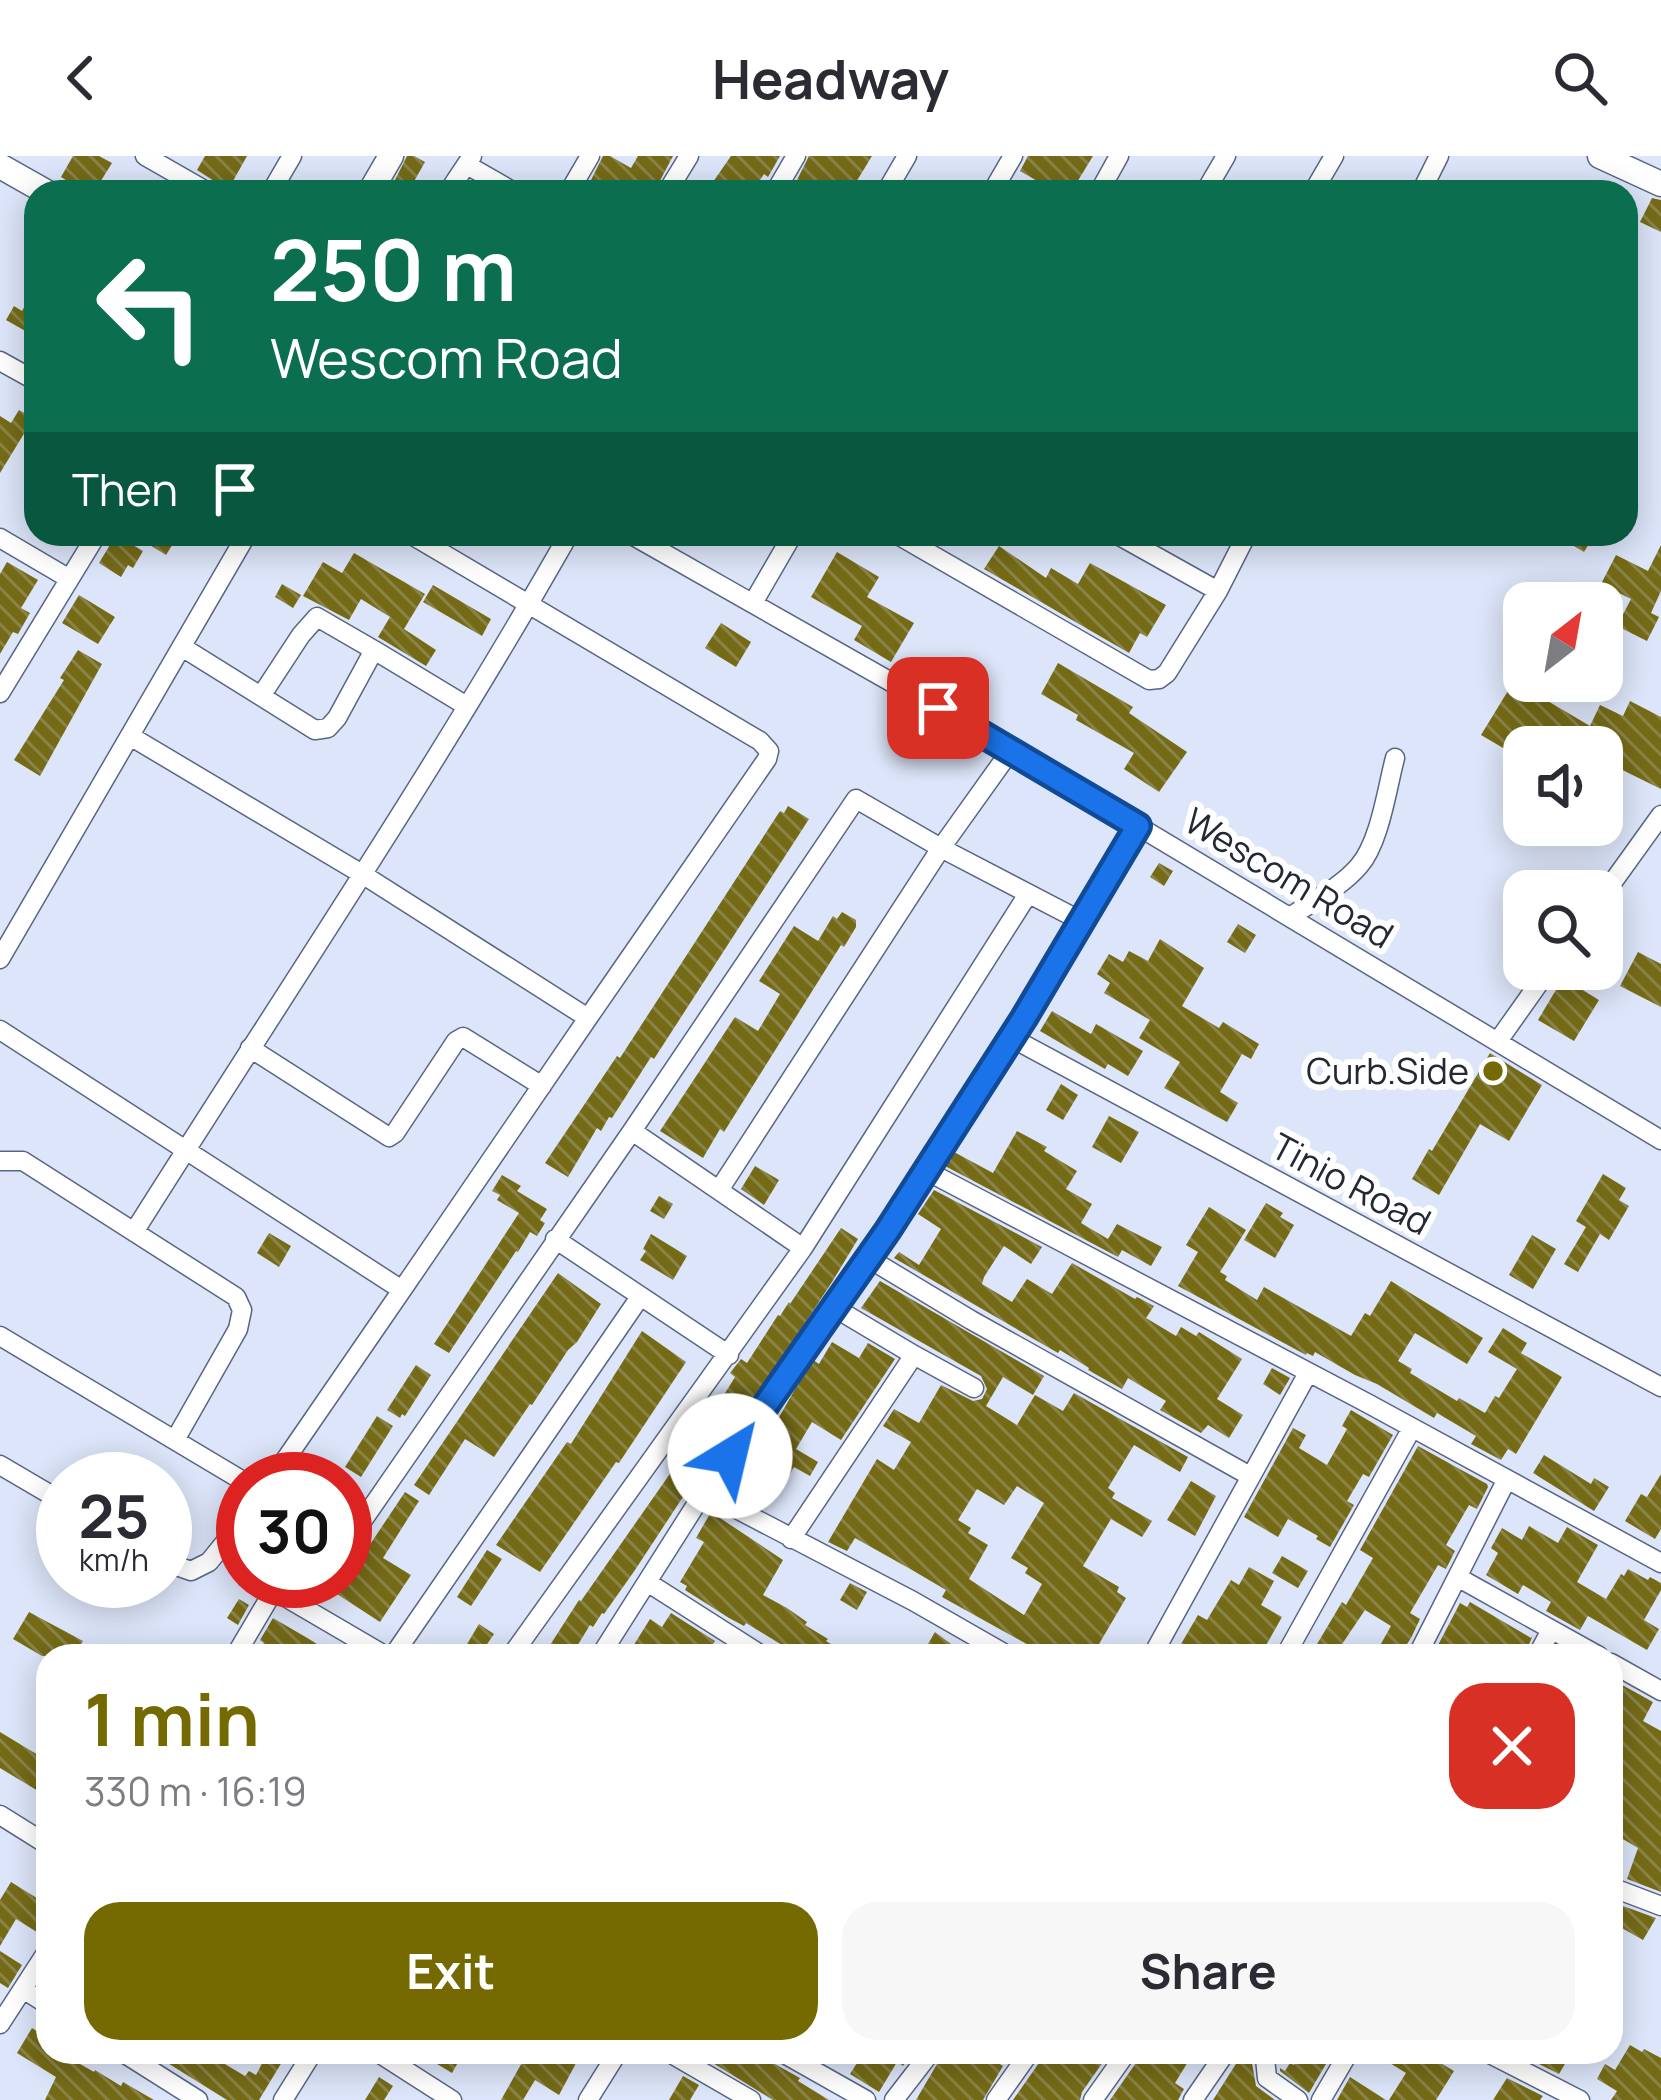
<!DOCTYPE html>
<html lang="en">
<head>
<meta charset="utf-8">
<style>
  body { margin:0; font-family:Manrope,sans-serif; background:#f7f7f7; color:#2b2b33; height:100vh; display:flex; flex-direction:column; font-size:45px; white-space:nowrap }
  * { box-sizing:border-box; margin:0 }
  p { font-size:39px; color:#7c7c81 }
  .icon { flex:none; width:66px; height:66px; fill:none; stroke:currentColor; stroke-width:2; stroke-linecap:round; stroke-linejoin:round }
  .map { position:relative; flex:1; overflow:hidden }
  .side { position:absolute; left:36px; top:1488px; width:1587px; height:420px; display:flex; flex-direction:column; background:#fff; border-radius:36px; box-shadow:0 6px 30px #0003 }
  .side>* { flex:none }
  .hud { position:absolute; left:24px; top:24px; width:1614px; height:366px; border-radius:36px; box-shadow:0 6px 30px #0003; background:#0b6e4f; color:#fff; overflow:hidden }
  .needle { width:78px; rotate:31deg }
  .fabs { position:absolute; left:1503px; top:426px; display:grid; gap:24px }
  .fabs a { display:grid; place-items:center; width:120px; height:120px; border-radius:24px; background:#fff; box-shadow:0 6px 30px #0003; font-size:60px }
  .speed { position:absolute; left:36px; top:1296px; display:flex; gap:24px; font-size:60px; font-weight:700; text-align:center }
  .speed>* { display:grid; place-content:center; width:156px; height:156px; border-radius:50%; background:#fff; box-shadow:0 6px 30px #0003; line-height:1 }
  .speed small { font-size:30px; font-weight:400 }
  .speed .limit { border:18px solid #d22; background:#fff; color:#111 }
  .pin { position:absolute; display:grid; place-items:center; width:102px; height:102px; color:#fff; margin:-51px; border-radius:24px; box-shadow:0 6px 18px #0006 }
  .me { position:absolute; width:132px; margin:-66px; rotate:36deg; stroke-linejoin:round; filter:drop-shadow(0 0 9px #0008) }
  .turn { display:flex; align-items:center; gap:42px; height:252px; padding:0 48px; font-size:54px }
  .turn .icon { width:156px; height:156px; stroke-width:2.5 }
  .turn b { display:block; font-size:84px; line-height:102px }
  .then { display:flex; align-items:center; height:114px; padding:0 48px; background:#0003; gap:24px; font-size:45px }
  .round { display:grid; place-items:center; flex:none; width:126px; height:126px; border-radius:36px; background:#f7f7f7 }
  .overview { display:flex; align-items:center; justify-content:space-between; height:204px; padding:0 48px }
  h1 { font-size:72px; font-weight:700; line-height:90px; color:#756a02 }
  .action { display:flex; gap:24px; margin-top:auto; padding:24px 48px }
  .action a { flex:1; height:138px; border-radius:36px; background:#756a02; color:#fff; font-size:48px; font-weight:700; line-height:138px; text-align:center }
  .action a+a { background:#f7f7f7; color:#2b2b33 }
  header { display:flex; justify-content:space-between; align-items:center; height:156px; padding:0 48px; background:#fff; font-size:54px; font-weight:700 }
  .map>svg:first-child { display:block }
  .building { fill:url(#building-back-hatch); fill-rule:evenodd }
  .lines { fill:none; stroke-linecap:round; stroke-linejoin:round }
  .minor-casing { stroke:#596683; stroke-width:21 }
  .tertiary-casing { stroke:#596683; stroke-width:27 }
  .minor { stroke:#fff; stroke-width:18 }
  .tertiary { stroke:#fff; stroke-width:24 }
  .route-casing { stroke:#114b97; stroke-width:30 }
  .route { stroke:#1a73e8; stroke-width:21 }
  .poi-dot { fill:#756a02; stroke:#fff; stroke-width:4.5 }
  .labels { text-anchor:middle; stroke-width:12; stroke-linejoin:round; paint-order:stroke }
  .street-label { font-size:36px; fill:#222834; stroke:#fff }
  .poi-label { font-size:36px; fill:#222834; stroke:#fff; text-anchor:end }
</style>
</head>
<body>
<header><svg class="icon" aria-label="back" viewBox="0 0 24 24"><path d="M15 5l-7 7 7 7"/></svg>Headway<svg class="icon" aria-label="search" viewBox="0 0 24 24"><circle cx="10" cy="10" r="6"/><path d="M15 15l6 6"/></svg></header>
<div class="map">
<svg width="1661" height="1944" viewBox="0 0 1661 1944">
  <defs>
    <pattern id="building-back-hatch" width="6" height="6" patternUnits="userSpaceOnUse" patternTransform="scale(3)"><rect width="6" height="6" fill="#756b17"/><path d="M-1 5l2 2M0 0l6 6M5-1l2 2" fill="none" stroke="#8b844a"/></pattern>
  </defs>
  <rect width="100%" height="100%" fill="#dce5f9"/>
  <path class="building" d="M73 0H99L112 7 94 36H85L61 21Z
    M205 0H247L228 34 197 14Z
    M407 0H414L425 6 408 36H389Z
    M603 0H610L631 12 638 0H673L654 36H585Z
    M731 0H780L768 21 764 18 752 36H706Z
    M809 0H872L850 36H813L796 26Z
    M1028 0H1093L1071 36H1056L1020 15Z
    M1652 42 1661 44V76L1640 66Z
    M36 130V181L6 164 14 150 22 155Z
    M19 254 36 264V282L25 276 0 317V260L11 267Z
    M132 378H179L166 399Z
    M1554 378H1595L1584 396Z
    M116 379 143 395 133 412 128 409 121 421 99 407Z
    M1661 389V435L1651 457 1659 461 1647 485 1617 470 1631 443 1601 428 1616 399 1648 415Z
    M999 390 1046 422 1051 412 1078 428 1090 407 1166 449 1147 481 1140 477 1129 497 984 413Z
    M837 396 879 421 867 441 914 467 891 506 854 484 862 470 811 441Z
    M354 397 425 438 404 473 436 494 426 510 378 481 390 461 361 443 349 464 303 440 323 406 342 417Z
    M7 406 38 424 21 452 30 457 18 478 13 476 0 498V418Z
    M282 428 301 439 293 452 275 441Z
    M433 429 491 463 482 480 423 446Z
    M79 439 115 461 98 488 62 467Z
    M721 467 751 486 736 511 705 492Z
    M78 494 102 508 40 620 14 604 64 524 60 522Z
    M1058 507 1133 551 1129 557 1187 596 1159 636 1124 613 1134 597 1076 564 1078 559 1041 538Z
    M1514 525H1550L1541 541 1590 570 1600 549 1623 560 1630 545 1661 561V633L1602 604V591H1524V600L1512 593 1510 596 1481 579Z
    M788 650 809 663 654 903 651 901 612 962 609 961 601 975 597 972 568 1021 545 1007 617 900 620 902 780 655 784 657Z
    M1159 707 1173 715 1164 730 1150 721Z
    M842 756 856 764V771L844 791 841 789 724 976 720 973 703 1002 660 975 735 861 758 875 780 838 759 825 794 770 818 785 833 760 837 763Z
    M1238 768 1256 779 1245 797 1227 786Z
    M1160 783 1204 812 1182 850 1219 872 1223 866 1259 888 1251 903 1242 898 1220 936 1238 947 1227 966 1164 932 1180 906 1139 882 1150 864 1104 837 1110 827 1097 818 1109 798 1123 806 1129 795 1148 805Z
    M1638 796 1661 808V851L1620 830Z
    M1563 822 1599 844 1574 885 1538 864Z
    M1052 855 1091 878 1096 868 1143 895 1128 920 1108 908 1105 913 1040 875Z
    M1490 897 1542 929 1509 985 1480 968 1439 1039 1412 1023 1429 993 1432 995Z
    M1061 928 1078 939 1063 964 1046 954Z
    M1109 960 1139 976 1121 1007 1092 991Z
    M1017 975 1047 991 1044 995 1077 1015 1066 1033 1092 1048 1081 1067 1108 1083 1117 1068 1162 1091 1151 1110 1122 1094 1118 1101 945 1010 954 996 993 1017Z
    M755 1010 779 1024 764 1049 741 1033Z
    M1603 1018 1626 1032 1619 1044 1629 1050 1609 1084 1600 1078 1578 1116 1564 1108 1586 1071 1576 1065Z
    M502 1019 521 1030 517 1035 547 1053 540 1064 545 1067 537 1080 530 1076 518 1096 516 1095 449 1197 434 1188 519 1057 497 1044 500 1039 492 1035Z
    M934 1034 1042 1091 1031 1108 1004 1090 984 1121 982 1128 1012 1146 1027 1123 1052 1138 1072 1107 1135 1143 1137 1141 1154 1150 1146 1162 1176 1180 1181 1171 1196 1180 1199 1176 1242 1203 1217 1243 1243 1259 1229 1282 1208 1269 1201 1277 1160 1254 1166 1245 1128 1222 1122 1233 1088 1214 1089 1212 1060 1194 1058 1197 894 1102 899 1096 919 1109 941 1073 918 1058Z
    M659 1040 673 1048 664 1063 650 1055Z
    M1266 1047 1283 1057 1280 1061 1294 1069 1275 1102 1244 1084Z
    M1209 1051 1246 1074 1220 1116 1227 1120 1225 1124 1257 1144 1264 1131 1351 1180 1365 1157 1370 1160 1391 1125 1483 1182 1467 1208 1415 1177 1398 1205 1412 1213 1410 1217 1457 1245 1459 1242 1485 1257 1495 1240 1499 1242 1517 1213 1488 1196 1503 1172 1527 1187 1521 1197 1562 1221 1516 1298 1508 1293 1501 1304 1471 1288 1476 1280 1437 1257 1434 1262 1377 1228 1355 1219 1315 1196 1313 1200 1307 1197 1306 1199 1178 1130 1198 1096 1186 1089Z
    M841 1072 858 1083 832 1126 780 1205 745 1252 742 1251 635 1414 604 1458 602 1457 593 1471 590 1469 571 1500H543L579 1444 581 1445 716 1252 735 1221 730 1217 741 1203 747 1207 778 1159 780 1160 789 1146 790 1148Z
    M269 1077 291 1090 279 1111 257 1097Z
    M651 1078 687 1100 673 1124 640 1104 646 1095 643 1093Z
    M1532 1079 1556 1093 1533 1133 1509 1119Z
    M558 1117 601 1148 577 1186 568 1194 532 1249 530 1248 494 1301 465 1283 429 1339 414 1329Z
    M880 1125 1044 1220 1033 1239 1003 1221 986 1250 1017 1269 1035 1239 1063 1255 1074 1237 1188 1301 1180 1316 1134 1289 1108 1332 1115 1337 1112 1342 1152 1365 1142 1381 1111 1363 1083 1410 1119 1431 1117 1436 1126 1442 1092 1500 1078 1492 1077 1496 1073 1493 1069 1500H1027L1032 1491 942 1441 946 1434 912 1414 855 1382 847 1395 828 1386 877 1303 894 1314 911 1286 883 1270 894 1253 919 1267 941 1229 973 1245 982 1243 987 1233 981 1220 861 1152ZM1017 1330 1044 1347 1011 1402 1028 1412 1025 1417 1042 1428 1024 1459 969 1423 988 1389 968 1377 971 1372 958 1364 977 1333 1004 1349Z
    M642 1175 686 1206 619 1307 616 1306 540 1416 496 1389 567 1286 571 1288Z
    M832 1186 859 1202 868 1187 895 1203 841 1284 812 1266 796 1293 818 1306 810 1320 794 1311 777 1340 753 1325 775 1287 771 1285 778 1274 773 1272 803 1219 813 1204 819 1208Z
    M416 1209 431 1219 405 1260 402 1258 400 1262 387 1254Z
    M1272 1212 1290 1222 1280 1239 1263 1228Z
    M1351 1254 1393 1279 1369 1321 1363 1318 1347 1345 1354 1349 1330 1391 1316 1383 1318 1380 1288 1363 1278 1381 1244 1361 1293 1272 1306 1279 1299 1292 1327 1309 1347 1273 1342 1270Z
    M377 1260 393 1270 361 1321 345 1311Z
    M1418 1290 1487 1328 1488 1331 1477 1353 1469 1349 1446 1389 1455 1395 1446 1413 1438 1409 1410 1457 1420 1463 1411 1482 1399 1500H1390L1378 1493 1391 1470 1365 1454 1334 1500H1310L1342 1446 1346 1449 1373 1402 1360 1394Z
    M1544 1299 1591 1328 1594 1322 1609 1331 1594 1355 1533 1317Z
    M1661 1318V1373L1655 1383 1625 1365 1641 1338 1647 1341Z
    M1191 1325 1216 1340 1195 1380 1167 1364Z
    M405 1336 419 1345 383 1402 411 1419 380 1466 337 1438Z
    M711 1356 783 1404 763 1439 787 1452 807 1466 805 1469 828 1483 826 1485 851 1500H800L746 1467 744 1470 729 1462 685 1434 687 1430 680 1426 704 1386 696 1382Z
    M1529 1370 1558 1387 1567 1371 1598 1389 1577 1426 1606 1443 1621 1418 1624 1420 1628 1413 1648 1424 1650 1421 1661 1427V1434L1644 1464 1659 1473 1647 1494 1588 1460 1580 1474 1546 1455 1551 1446 1523 1429 1518 1438 1486 1419 1498 1397 1491 1392 1502 1372 1522 1384Z
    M487 1394 502 1403 471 1450 457 1441Z
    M1282 1400 1308 1415 1298 1432 1272 1417Z
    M1249 1411 1274 1425 1261 1449 1282 1461 1260 1500H1174L1198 1459 1207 1464 1231 1424 1239 1429Z
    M850 1427 867 1436 857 1454 840 1444Z
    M239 1443 249 1449 238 1469 227 1462Z
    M1470 1446 1531 1482 1533 1479 1524 1500H1444L1435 1495 1460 1447 1467 1451Z
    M29 1456 83 1485 74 1500H42L13 1483Z
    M671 1457 715 1485 706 1500H627L650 1463 662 1471Z
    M273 1462 309 1483 336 1500H280L262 1489 264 1487 260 1484Z
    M479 1468 494 1478 479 1500H460Z
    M935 1476 951 1488 972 1500H921Z
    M1615 1525 1653 1546 1643 1565 1661 1575V1736L1627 1723 1638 1692 1611 1676V1532Z
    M0 1576 48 1605V1641L0 1612Z
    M11 1726 48 1749V1765L40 1778 16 1763 0 1790V1744Z
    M1623 1750 1656 1762 1643 1784 1613 1767Z
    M0 1795 22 1809 8 1832 0 1827Z
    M32 1872 48 1882V1896H59L94 1916 95 1914 121 1930 123 1926 154 1944H45L56 1921 17 1897Z
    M1630 1889 1642 1896 1644 1893 1661 1902V1944H1611L1617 1935 1597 1923 1605 1908 1615 1914Z
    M150 1896H189L209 1908 213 1901 245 1920 249 1915 256 1919 268 1896H288L259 1944H227Z
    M417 1896H464L452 1917Z
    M528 1896H582L559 1939 535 1924 523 1944H501Z
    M695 1896H768L773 1907 800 1922 798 1925 829 1944H773Z
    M864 1896H914L903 1910 897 1906 879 1936 850 1918Z
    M944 1896H980L1003 1910 983 1944H916Z
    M1043 1896H1110L1082 1936 1080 1944H1013L1041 1904Z
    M1140 1896 1154 1904 1159 1896H1194L1175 1927 1184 1933 1178 1944H1110L1138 1904Z
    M1302 1896H1333L1309 1937 1280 1915V1912L1285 1915 1290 1907 1294 1909Z
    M1372 1896H1422L1454 1915 1436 1944H1389L1406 1917Z
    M1523 1896H1572L1559 1918 1521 1899Z
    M1241 1900 1252 1907 1256 1930 1275 1944H1213Z
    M683 1920 699 1929 690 1944H669Z
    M379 1921 393 1930 384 1944H365Z
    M1350 1921 1386 1944H1337Z
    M1507 1922 1543 1940 1540 1944H1493Z"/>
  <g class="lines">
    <g class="minor-casing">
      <path id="minor" d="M145 0 208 36
        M467 9 514 36
        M271 36 292 0
        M448 36 472 0
        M569 36 590 0
        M667 36 689 0
        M775 36 796 0
        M886 36 907 0
        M992 36 1013 0
        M1099 36 1119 0
        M1205 36 1226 0
        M1313 36 1334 0
        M1421 36 1439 0
        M0 205 36 225
        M630 378 1011 594 1661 984
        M896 378 1149 524 1159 523 1167 517 1218 435 1247 378
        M1116 378 1218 435
        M0 382 68 422
        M753 447 793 378
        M182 491 315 574 328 572 337 562 374 494 465 549
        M0 537 97 378
        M261 540 301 479 317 461 374 494
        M130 580 362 718 588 862 767 603 769 595 760 585 410 378
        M1602 741 1661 659
        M1290 761C1313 745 1341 731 1359 710 1380 686 1387 632 1395 602
        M0 803 247 378
        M0 874 402 1134 588 862
        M1010 881 1661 1231
        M1498 885 1549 813
        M250 892 389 981 395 977 456 885 463 881 542 930
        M632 975 803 1092
        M0 1005H23L236 1141 242 1154 238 1173 175 1284
        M925 1014 1367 1247 1661 1407
        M719 1034 941 692 1011 594
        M134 1076C280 844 434 616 569 378
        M555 1083 729 1199
        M868 1102 971 1164 1250 1320
        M0 1180 243 1325
        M914 1199 974 1232
        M0 1309 63 1346
        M272 1323 402 1134
        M704 1336 913 1445 1009 1500
        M791 1383 914 1199 835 1152
        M345 1390 632 975 856 643 941 692 1083 766
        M165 1406 191 1415 209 1406 243 1364
        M1459 1422 1599 1500
        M647 1426 763 1500
        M263 1428 386 1500
        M304 1450 321 1425
        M235 1500 274 1434
        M393 1500 640 1141
        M511 1500 803 1092 1028 738
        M600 1500 704 1336 888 1074 1024 862 1138 670
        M1152 1500 1308 1217
        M1285 1500 1412 1272
        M1417 1500 1507 1323
        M1537 1500 1551 1474
        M1611 1507 1661 1535
        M0 1659 48 1689
        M1611 1731 1661 1750
        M23 1833 48 1849
        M0 1868 48 1794
        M122 1896 198 1944
        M377 1896 452 1944
        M668 1896 751 1944
        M781 1896 866 1944
        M1260 1896 1265 1902 1267 1922 1298 1944
        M1486 1896 1580 1944
        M283 1944 313 1896
        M588 1944 618 1896
        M894 1944 931 1896
        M996 1944 1030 1896
        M1093 1944 1127 1896
        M1193 1944 1226 1896
        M1321 1944 1349 1896"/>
    </g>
    <g class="tertiary-casing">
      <path id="tertiary" d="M1600 0 1661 28
        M0 10 46 36
        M370 36 391 0"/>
    </g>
    <use href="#minor" class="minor"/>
    <use href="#tertiary" class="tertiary"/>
  </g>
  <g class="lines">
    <g class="route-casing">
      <path id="route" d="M730 1300 888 1074 1024 862 1138 670 938 552"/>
    </g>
    <use href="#route" class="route"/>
  </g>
  <circle class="poi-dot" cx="1493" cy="915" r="12"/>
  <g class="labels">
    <g class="street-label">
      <text transform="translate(1289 722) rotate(31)" y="13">Wescom Road</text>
      <text transform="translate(1351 1028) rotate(28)" y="13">Tinio Road</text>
    </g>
    <g class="poi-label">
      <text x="1469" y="928">Curb.Side</text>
    </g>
  </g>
</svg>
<div class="fabs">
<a><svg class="needle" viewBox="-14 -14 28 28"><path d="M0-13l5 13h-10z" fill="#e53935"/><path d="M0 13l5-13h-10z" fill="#7c7c81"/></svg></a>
<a><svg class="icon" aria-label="sound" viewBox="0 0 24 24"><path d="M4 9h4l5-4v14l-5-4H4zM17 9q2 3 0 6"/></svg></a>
<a><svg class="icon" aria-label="search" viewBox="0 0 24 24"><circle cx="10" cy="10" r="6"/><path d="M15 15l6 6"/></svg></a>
</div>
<div class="speed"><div>25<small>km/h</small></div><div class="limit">30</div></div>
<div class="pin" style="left:938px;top:552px;background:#d93025"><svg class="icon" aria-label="arrive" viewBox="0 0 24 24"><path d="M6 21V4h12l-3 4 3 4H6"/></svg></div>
<svg class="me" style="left:730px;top:1300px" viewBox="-20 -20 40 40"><circle r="19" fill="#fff"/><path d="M0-13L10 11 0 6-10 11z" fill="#1a73e8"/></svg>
<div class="hud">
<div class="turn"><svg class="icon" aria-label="left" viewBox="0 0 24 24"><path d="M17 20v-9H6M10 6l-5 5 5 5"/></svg><div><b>250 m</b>Wescom Road</div></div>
<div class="then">Then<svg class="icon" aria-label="arrive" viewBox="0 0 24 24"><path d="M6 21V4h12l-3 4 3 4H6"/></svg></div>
</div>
<section class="side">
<div class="overview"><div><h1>1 min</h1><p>330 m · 16:19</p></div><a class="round" style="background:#d93025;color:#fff"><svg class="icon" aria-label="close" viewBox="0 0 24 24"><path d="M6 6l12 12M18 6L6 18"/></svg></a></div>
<div class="action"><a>Exit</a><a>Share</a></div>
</section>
</div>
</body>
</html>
